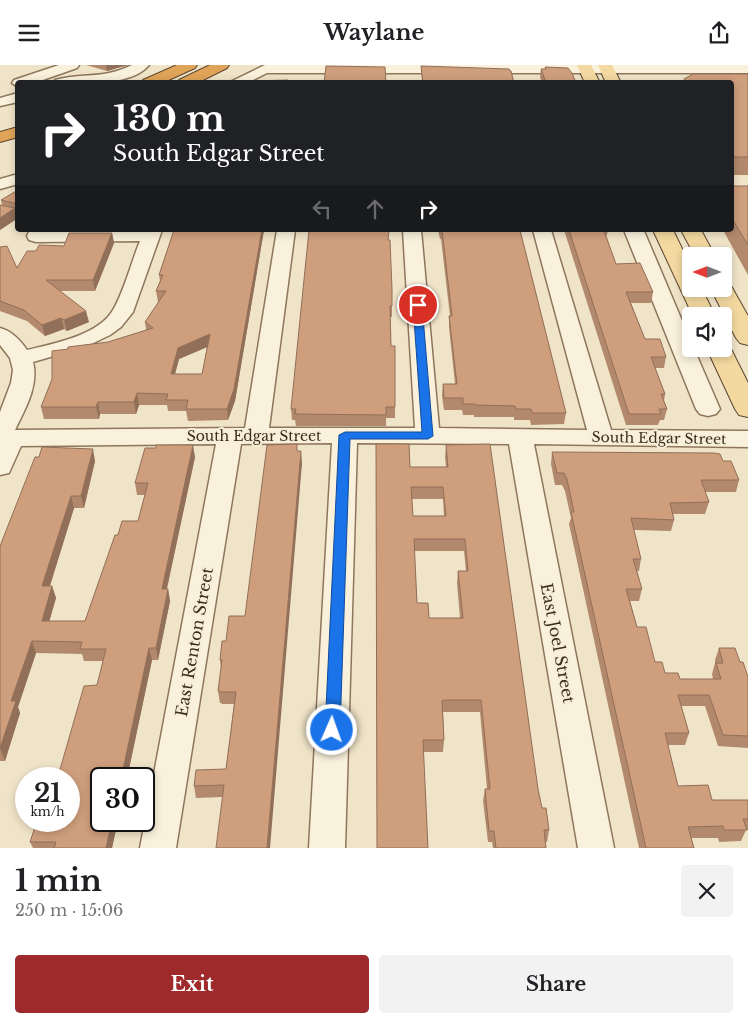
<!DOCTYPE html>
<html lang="en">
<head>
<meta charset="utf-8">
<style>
  body { margin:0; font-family:"Libre Baskerville",serif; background:#f2f2f2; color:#202124; height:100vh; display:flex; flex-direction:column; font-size:19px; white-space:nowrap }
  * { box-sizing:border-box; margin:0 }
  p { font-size:16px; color:#757577 }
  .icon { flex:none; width:28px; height:28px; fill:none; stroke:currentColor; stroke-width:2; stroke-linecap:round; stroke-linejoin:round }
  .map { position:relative; height:783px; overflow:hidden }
  .side { display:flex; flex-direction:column; background:#fff; flex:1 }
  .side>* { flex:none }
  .guide { position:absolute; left:15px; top:15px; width:719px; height:152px; border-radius:5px; box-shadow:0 2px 8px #0003; background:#202124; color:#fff; overflow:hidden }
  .needle { width:32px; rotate:270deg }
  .buttons { position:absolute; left:682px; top:182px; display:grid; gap:10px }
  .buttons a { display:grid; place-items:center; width:50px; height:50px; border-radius:5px; background:#fff; box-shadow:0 2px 8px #0003; font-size:25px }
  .speed { position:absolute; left:15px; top:702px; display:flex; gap:10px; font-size:25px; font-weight:700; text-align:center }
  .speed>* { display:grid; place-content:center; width:65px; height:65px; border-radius:50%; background:#fff; box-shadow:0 2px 8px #0003; line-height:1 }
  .speed small { font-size:12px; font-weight:400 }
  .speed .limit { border:2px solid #111; border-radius:8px; background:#fff; color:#111 }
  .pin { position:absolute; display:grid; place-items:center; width:42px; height:42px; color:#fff; margin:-21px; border:2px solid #fff; border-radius:50%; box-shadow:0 1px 5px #0007 }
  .me { position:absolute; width:55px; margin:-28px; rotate:2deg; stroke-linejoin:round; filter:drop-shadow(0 0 4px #0008) }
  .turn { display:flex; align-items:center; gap:18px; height:105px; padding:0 15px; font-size:22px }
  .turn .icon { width:65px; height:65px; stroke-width:2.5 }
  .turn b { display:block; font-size:35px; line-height:42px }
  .lanes { display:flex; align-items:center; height:48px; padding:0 15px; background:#0003; justify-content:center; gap:25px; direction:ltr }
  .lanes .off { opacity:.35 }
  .round { display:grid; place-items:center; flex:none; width:52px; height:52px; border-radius:5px; background:#f2f2f2 }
  .summary { display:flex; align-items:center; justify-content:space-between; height:85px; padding:0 15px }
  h1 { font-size:30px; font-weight:700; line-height:38px }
  .button { display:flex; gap:10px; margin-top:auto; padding:10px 15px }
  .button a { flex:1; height:58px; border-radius:5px; background:#9e2a2b; color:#fff; font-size:20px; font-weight:700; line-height:58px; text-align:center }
  .button a+a { background:#f2f2f2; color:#202124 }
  header { display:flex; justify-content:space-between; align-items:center; height:65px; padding:0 15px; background:#fff; font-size:22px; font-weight:700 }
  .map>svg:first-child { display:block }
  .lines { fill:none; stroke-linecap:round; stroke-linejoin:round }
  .minor-casing { stroke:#8d765c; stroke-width:3 }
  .major-casing { stroke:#5b4430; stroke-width:2 }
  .highway-casing { stroke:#5b4430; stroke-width:2 }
  .minor { fill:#faf1dc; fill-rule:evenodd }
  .major { fill:#f3d9a0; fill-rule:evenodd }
  .highway { fill:#e0a458; fill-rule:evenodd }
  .wall { fill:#b2896c; fill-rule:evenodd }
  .shaded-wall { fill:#916f58 }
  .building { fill:#cf9f7d; stroke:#916f58; fill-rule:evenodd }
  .route { fill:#1a73e8; stroke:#114b97 }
  .labels { text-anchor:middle; stroke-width:4; stroke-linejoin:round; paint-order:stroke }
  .street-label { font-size:14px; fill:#3d2e20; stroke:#f7eed8 }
  .near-street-label { font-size:16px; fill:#3d2e20; stroke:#f7eed8 }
</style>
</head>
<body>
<header><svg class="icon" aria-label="menu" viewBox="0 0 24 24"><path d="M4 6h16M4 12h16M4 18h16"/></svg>Waylane<svg class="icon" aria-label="share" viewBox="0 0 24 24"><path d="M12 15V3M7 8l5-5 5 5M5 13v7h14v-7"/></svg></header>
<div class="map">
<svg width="748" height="783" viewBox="0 0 748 783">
  <rect width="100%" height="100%" fill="#f0e4c8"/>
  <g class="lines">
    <g class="minor-casing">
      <path id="minor" d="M59 0H79L77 3 34 18H18V22L12 18 14 15Z
        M132 0H149C131 22 79 18 53 18L55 15C84 7 102 15 132 0Z
        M265 0H748V8H267L247 18H228Z
        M18 28V37L0 41V33Z
        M18 109V119L0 124V114Z
        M36 165H162L133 247 121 262 110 270 85 282 33 297C39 321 25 344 15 365L245 363 277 165H295L269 363H415L403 165H421L439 363 587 365 533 165H551L611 365 748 366V382L534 379 614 783H578L509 379 357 378 345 783H309L332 378 241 379 176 783H140L216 379 21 381 9 408 0 410V347L11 318 13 305 10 293 0 280V263C12 266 20 275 27 285 53 279 99 270 113 245 124 227 132 195 140 176L36 177 29 175 27 171 29 167Z
        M624 165 644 166 691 277V284H694L720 344 716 349 708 351 700 349 696 344Z"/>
    </g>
    <g class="major-casing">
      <path id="major" d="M577 0H591L600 18H585Z
        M598 0H612L621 18H606Z
        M653 165H673L691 202V224H702L715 251H693Z
        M681 165H701L715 191H695Z
        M724 218 730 219 748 251V280L740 278 736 273 711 224H724Z
        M724 278 727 279 731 284 748 318V352L739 350 735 344 707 284H724Z"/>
    </g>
    <g class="highway-casing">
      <path id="highway" d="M177 0H197L195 3 162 18H141L143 15Z
        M210 0H229L227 3 197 18H177L179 15Z
        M18 62V72L0 77V67Z"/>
    </g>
    <use href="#minor" class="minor"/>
    <use href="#major" class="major"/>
    <use href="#highway" class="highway"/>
  </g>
  <path class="wall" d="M86 0H128L107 6Z
    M421 1 514 18H422Z
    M545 2 576 18H542L540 12 541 4H545Z
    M748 9V110H731V18H683L684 14Z
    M731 121H748V210L723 165H731Z
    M18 125V150H17L18 153 0 165V140H2L1 135Z
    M174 165H264L235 336 228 355 188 356 186 346H168L167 340H139L136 349H100L99 354H44L41 342 68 284 108 277 146 265 145 257 159 237H158L156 226 160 216 159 210ZM207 282 202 309H175L179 294Z
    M438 165H520L566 348 564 359 531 360 530 355H514V352H474V350H463L462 345H444L442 331 443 319H455L449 262V251H450L441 174H440Z
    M564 165H608L607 170H606L616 199 653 227 651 238H631L645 274 666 292 664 303H655L665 329 664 336 667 344 664 355H660L658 360H626Z
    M112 168 114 178 95 226H60L89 257 67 266 64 264 45 271 27 256 0 246V182L17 203 36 186 64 181Z
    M388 175 392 224V252H390L391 281 395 342V353H386V361H296L295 355H292L291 344Z
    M376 379H409L410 402H446L445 392 446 380 490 379 538 724 542 743H546L549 765 547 777H545L546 783H493L492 777H488L483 736 485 724H487L480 647H443L444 675 443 687H423L428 783H377ZM412 434H443L444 451H413ZM414 486H464L466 506H458L457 518 460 553H429L428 538H417Z
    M297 386 302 398 223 732 196 733 194 721 226 704 234 639H222L221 638H220L218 626 221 603 220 595 245 551Z
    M552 387 723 396 739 415 736 427H705L709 437 705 449H673L674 455 671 466 634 465 641 494 639 506H637L642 524 639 536H630L637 562 655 597 665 608 680 614H713L712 609 715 598V595L719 583 740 597 748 612V683L718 681 705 641H681L689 668 685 680H668L678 721 712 735H748V765H746L741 776 719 777 718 773H691L694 783H639L569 459 571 453 565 426 562 420H555L551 399Z
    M195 392 167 524H168L170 536 158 595H152L112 783H33L30 777 97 620 103 596H84L82 589 36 588 18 642 20 648 5 696H0V481L95 396 84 443H74L50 521H52L56 533 49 556H85L118 470 138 456 145 430H137L135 418Z"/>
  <path class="shaded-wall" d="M106 0H128L107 6Z
    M15 143 18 153 0 165V153Z
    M262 165H264L235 336 228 355 227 344Z
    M112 168 114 178 95 226 93 215Z
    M86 246 89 257 67 266 64 255Z
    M61 253 64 264 45 271 42 260Z
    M210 269 212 280 179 294 172 320 171 309 178 283Z
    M137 328 139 340 136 349 134 337Z
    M98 337 100 349 99 354 96 342Z
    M193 380 195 392 164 536 162 524Z
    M93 384 95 396 84 443 81 431Z
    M301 386 302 398 270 783H267Z
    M71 431 74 443 46 533 42 521Z
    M52 521 56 533 46 568 42 556Z
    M168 524 170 536 158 595 156 583Z
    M32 576 36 588 18 642 20 648 5 696 0 683 11 636Z
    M149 583 152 595 127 714H121Z
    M112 756H118L112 783H106Z"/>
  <path class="building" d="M326 1 385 2 386 18H324Z
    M421 1 509 4 511 6 514 18H423Z
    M545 2 568 3 572 8 576 18H546L541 4H546Z
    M693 9H748V92H735L731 86V18H686L684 14Z
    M288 15 287 18H252V16Z
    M731 121H748V180L731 152Z
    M18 125V139L1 135Z
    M0 140 15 143 0 153Z
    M174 165H262L234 324 227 344H186L188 335H166L168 329 137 328 134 337H98L96 342H41L52 314V286L68 284V282L108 277 153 263 145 257 166 226H156L163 210H159ZM210 269 202 309H171L178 283Z
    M309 165H389L388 175H390L392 224V241H390L391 281H395V342H386V350L295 349 296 344H291Z
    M442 165H520L566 348H532L531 344H516L515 341 475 340V339H463V333H444L443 319H457L449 251H452Z
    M569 165H605L606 166H604L616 199 640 198 653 227H626L645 274H660L666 292H651L665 329H661L667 344H659L661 349H629Z
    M69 168H112L93 215H46L86 246 64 255 61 253 42 260 24 245 0 236V182L7 181 17 203 27 186H36L39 180 64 181Z
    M297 379V386H301L267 783H216L224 720 194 721 196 705 226 704 236 627H220V626H218L222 595H220L222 576H226L229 551H245L267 380Z
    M376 379H409L410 402H448L446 380 490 379 538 724 542 743H546L549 765H544L546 783H496L494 766H489L485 724H490L481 635H444L442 636 444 675H423L428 783H377ZM411 422H443L446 451H413ZM414 474H465L468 506H458L463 553H429L428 538H417Z
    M156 380H193L162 524H168L156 583H149L121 714H101V756H112L106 783H54L56 777H30L37 756H69V714H32L33 708H59L84 621 97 620 106 584H80L82 577 32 576 11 636H16L0 683V481L35 392H39L42 382 93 384 81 431H71L42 521H52L42 556H85L115 470H118L122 456H138L148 418H135L145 383H156Z
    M552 387 714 388 720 389 723 396H731L739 415H701L709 437 670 438 674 455 631 453 641 494H633L642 524H626L637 562H646L655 597H662L665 608H678L680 614H721L716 598H723L719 583H735L740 597H743L748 612V671L723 670 709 630H678L689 668H665L678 721 708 720 712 735H748V754H743L747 765H724L723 761 688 762 694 783H646L571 447H574L567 414 564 408H557Z"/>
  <path class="route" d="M418 237 422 240 433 371 428 374H350L340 665 337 670 332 672 327 670 325 665 339 370 345 367H422L413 240Z"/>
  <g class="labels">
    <g class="street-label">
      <text x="254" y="376">South Edgar Street</text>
      <text transform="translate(659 373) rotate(1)" y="5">South Edgar Street</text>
    </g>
    <g class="near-street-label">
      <text transform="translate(194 577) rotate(-80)" y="6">East Renton Street</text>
      <text transform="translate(558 578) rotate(79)" y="6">East Joel Street</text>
    </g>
  </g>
</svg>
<div class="buttons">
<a><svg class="needle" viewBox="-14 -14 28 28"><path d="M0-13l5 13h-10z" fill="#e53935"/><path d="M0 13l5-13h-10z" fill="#757577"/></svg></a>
<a><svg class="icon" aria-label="sound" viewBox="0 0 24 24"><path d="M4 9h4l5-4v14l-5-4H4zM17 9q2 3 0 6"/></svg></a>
</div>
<div class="speed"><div>21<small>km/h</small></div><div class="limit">30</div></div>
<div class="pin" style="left:418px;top:240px;background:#d93025"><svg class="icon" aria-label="arrive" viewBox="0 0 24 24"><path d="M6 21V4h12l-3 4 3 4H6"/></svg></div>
<svg class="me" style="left:332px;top:665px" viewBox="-20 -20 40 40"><circle r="17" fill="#1a73e8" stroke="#fff" stroke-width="3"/><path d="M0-11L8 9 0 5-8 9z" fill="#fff"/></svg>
<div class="guide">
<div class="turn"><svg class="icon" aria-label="right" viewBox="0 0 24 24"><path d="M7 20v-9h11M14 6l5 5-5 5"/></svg><div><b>130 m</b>South Edgar Street</div></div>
<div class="lanes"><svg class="icon off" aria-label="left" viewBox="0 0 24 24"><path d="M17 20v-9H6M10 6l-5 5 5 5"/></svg><svg class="icon off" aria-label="ahead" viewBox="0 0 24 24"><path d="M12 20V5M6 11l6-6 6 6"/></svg><svg class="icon" aria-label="right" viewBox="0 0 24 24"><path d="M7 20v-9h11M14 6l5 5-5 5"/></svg></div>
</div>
</div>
<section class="side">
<div class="summary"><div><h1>1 min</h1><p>250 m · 15:06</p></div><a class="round"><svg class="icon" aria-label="close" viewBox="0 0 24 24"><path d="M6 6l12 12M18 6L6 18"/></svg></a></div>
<div class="button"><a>Exit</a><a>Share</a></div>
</section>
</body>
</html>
